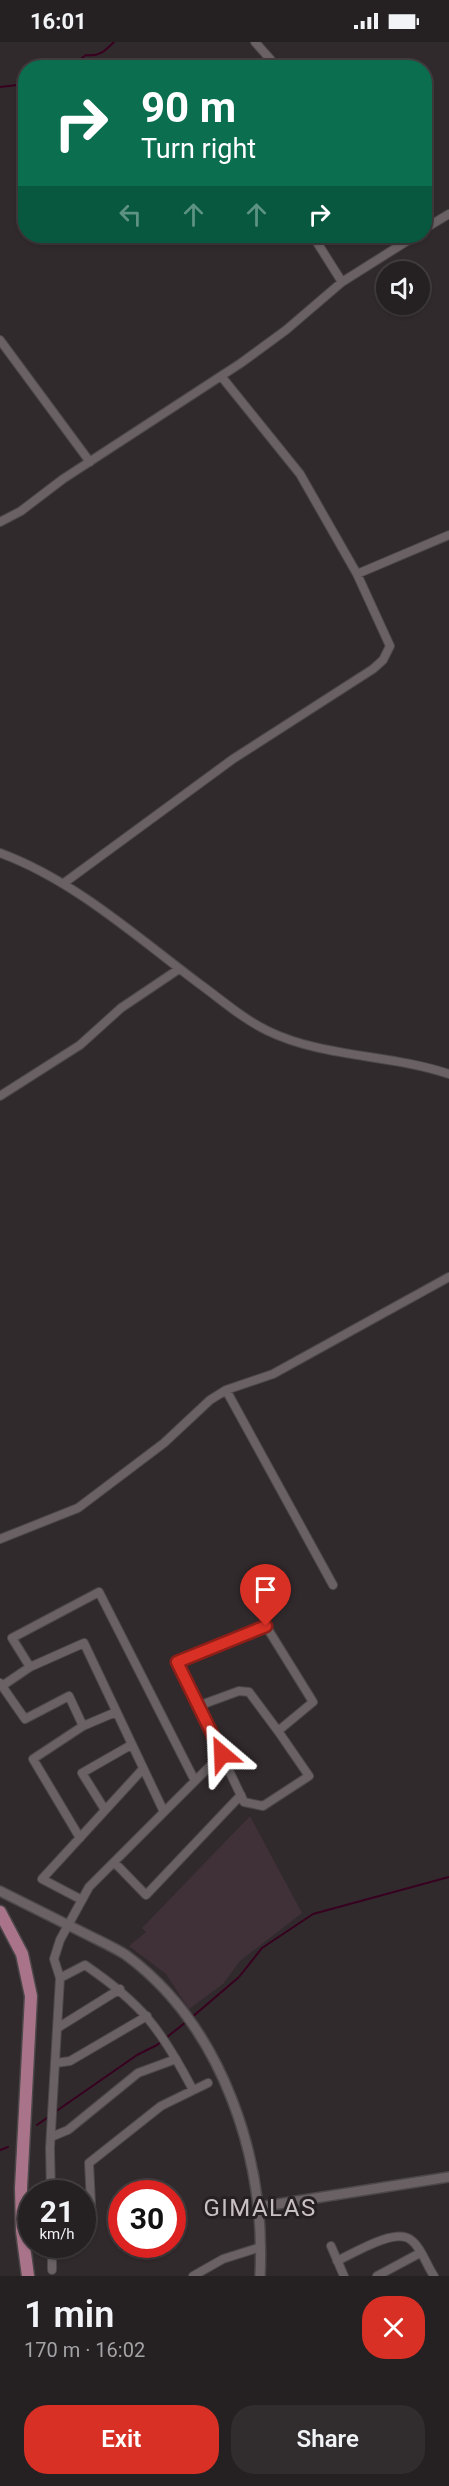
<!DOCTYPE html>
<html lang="en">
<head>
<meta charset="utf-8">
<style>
  body { margin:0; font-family:Roboto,sans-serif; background:#312d2f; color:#f1f3f6; height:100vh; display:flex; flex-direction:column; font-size:22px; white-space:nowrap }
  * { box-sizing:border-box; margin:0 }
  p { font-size:20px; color:#a3a3a5 }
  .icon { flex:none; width:33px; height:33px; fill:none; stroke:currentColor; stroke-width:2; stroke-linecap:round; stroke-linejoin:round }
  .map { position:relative; height:2234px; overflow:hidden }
  .sheet { display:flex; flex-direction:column; background:#252022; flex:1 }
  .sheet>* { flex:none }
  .top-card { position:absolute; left:18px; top:18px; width:414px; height:183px; border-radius:24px; box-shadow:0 2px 4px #0004,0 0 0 2px #423e40; background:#0b6e4f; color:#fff; overflow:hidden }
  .fabs { position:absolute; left:376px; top:219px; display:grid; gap:12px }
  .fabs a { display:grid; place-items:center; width:54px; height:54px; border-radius:50%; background:#252022; box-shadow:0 2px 4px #0004,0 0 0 2px #423e40; font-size:30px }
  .speed { position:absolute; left:18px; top:2138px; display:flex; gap:12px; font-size:30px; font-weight:700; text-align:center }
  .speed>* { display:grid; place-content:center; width:78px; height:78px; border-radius:50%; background:#252022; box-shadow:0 2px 4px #0004,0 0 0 2px #423e40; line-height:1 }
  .speed small { font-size:15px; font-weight:400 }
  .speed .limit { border:9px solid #d22; background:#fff; color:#111 }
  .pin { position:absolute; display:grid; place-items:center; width:51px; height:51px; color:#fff; margin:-62px -26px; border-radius:50% 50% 50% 0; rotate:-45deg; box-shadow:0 0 6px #0007 }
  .pin .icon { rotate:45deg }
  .me { position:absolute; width:66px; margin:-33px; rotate:334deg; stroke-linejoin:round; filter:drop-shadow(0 0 4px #0008) }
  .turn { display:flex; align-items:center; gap:21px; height:126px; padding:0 24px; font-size:27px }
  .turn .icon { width:78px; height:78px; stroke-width:2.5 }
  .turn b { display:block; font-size:42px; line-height:51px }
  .lanes { display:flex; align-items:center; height:57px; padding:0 24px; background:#0003; justify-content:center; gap:30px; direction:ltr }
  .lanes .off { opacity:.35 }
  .round { display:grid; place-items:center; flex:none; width:63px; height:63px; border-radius:24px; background:#312d2f }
  .summary { display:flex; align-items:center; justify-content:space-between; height:102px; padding:0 24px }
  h1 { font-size:36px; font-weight:600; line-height:45px }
  .button { display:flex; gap:12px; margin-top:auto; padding:12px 24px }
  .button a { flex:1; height:69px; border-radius:24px; background:#d93025; color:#fff; font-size:24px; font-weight:600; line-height:69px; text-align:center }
  .button a+a { background:#312d2f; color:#f1f3f6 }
  .status { display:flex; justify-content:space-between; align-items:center; height:42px; padding:0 30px; background:#252022; direction:ltr }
  .status svg { height:16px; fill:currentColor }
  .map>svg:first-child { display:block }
  .built { fill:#3f3137 }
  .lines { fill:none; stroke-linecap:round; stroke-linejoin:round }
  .stream { stroke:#37011f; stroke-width:2 }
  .minor-casing { stroke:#4c4748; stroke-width:10 }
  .tertiary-casing { stroke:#4c4748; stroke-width:12 }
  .primary-casing { stroke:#4c4748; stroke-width:15 }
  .minor { stroke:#696164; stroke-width:8 }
  .tertiary { stroke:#696164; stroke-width:9 }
  .primary { stroke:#a9748a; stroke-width:12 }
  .route-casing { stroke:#8d1f18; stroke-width:15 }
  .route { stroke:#d93025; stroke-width:10 }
  .labels { text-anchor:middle; stroke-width:6; stroke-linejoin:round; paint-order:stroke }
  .quarter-label { font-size:24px; letter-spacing:1.5px; fill:#c8bfc3; stroke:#272023 }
</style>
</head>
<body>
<div class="status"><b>16:01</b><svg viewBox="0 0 49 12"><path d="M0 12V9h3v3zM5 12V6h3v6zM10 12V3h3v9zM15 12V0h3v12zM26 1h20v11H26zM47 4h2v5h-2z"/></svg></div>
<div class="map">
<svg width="449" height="2234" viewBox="0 0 449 2234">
  <rect width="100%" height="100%" fill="#312a2d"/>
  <path class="built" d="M250 1774 302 1871 240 1919 223 1942 189 1967 166 1932 129 1904 146 1890 142 1886Z"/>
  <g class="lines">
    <path class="stream" d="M68 26 86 13C99 15 105 9 114 0
      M0 45 26 42
      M191 1976 239 1935 262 1906 313 1872 449 1835
      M55 2070 137 2013 157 2003 186 1980
      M37 2083 51 2073
      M0 2108 8 2105"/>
    <g class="minor-casing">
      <path id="minor" d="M255 0 271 18 270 26
        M424 187 449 172
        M313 194 342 240
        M0 298 90 420
        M0 480 21 469 63 437 241 321 286 288 342 240 415 194
        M357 532 449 493
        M0 811C74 838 138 896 201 943 223 959 243 977 268 989 324 1016 390 1012 449 1032
        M64 841 233 717 373 627 383 618 390 604 357 532 300 432 221 334
        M0 1054 80 1003 121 966 179 927
        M226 1348 333 1543
        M0 1497 78 1466 164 1401 210 1358 226 1348 273 1332 449 1235
        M266 1584 313 1660 278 1689 309 1734 263 1764 244 1760 177 1620Z
        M30 1625 12 1596 99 1550 195 1739
        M0 1641 25 1677 69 1654 83 1684
        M2 1644 30 1625 84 1601 164 1770
        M198 1664 239 1649 249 1650 278 1689
        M105 1768 82 1731 131 1703
        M80 1796 33 1717 83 1684 116 1670
        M114 1820 146 1853 241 1753
        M82 1858 42 1837 142 1728
        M60 1936 85 1923C142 1962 161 1987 193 2048
        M59 1985 120 1947
        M56 2021 70 2019 147 1974
        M51 2095 68 2088 138 2031 176 2017
        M51 2151 50 2106 60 1936 54 1917 60 1898 89 1845 222 1712
        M82 2195 91 2187 92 2181 89 2121 161 2064 208 2041
        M52 2202V2228
        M331 2204 344 2234
        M52 2207 66 2202
        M337 2219C354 2211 396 2185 411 2198 421 2205 427 2224 434 2234
        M193 2234 223 2217 261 2205
        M377 2234 420 2211"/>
    </g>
    <g class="tertiary-casing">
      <path id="tertiary" d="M0 1849C30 1864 60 1879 90 1894 102 1900 115 1906 126 1913 223 1985 266 2117 260 2234
        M259 2165 449 2135"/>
    </g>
    <g class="primary-casing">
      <path id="primary" d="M0 1870 22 1912 31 1954 21 2146 22 2189 28 2234"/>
    </g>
    <use href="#minor" class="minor"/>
    <use href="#tertiary" class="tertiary"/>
    <use href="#primary" class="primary"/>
  </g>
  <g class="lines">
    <g class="route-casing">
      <path id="route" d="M222 1712 177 1620 266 1584"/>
    </g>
    <use href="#route" class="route"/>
  </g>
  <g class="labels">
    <g class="quarter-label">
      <text x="260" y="2174">GIMALAS</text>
    </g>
  </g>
</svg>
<div class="fabs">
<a><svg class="icon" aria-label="sound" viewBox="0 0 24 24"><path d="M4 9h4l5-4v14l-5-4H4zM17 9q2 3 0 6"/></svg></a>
</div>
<div class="speed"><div>21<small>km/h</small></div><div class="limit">30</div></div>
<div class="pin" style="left:266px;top:1584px;background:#d93025"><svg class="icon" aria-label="arrive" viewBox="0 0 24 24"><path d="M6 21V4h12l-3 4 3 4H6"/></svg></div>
<svg class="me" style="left:222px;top:1712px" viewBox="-20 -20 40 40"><path d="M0-17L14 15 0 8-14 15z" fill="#d93025" stroke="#fff" stroke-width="4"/></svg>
<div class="top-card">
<div class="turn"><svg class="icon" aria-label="right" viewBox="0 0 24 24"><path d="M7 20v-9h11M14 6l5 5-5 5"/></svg><div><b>90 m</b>Turn right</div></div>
<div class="lanes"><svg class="icon off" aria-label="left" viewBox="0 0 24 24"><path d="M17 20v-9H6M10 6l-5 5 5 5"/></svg><svg class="icon off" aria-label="ahead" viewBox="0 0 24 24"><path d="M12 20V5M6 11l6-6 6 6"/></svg><svg class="icon off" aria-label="ahead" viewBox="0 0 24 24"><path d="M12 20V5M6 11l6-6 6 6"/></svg><svg class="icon" aria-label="right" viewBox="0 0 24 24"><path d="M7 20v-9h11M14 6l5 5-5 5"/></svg></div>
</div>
</div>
<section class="sheet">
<div class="summary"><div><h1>1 min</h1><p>170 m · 16:02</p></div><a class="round" style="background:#d93025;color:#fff"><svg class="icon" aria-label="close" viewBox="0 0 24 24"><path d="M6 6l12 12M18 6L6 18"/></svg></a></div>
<div class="button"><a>Exit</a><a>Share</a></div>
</section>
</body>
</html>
